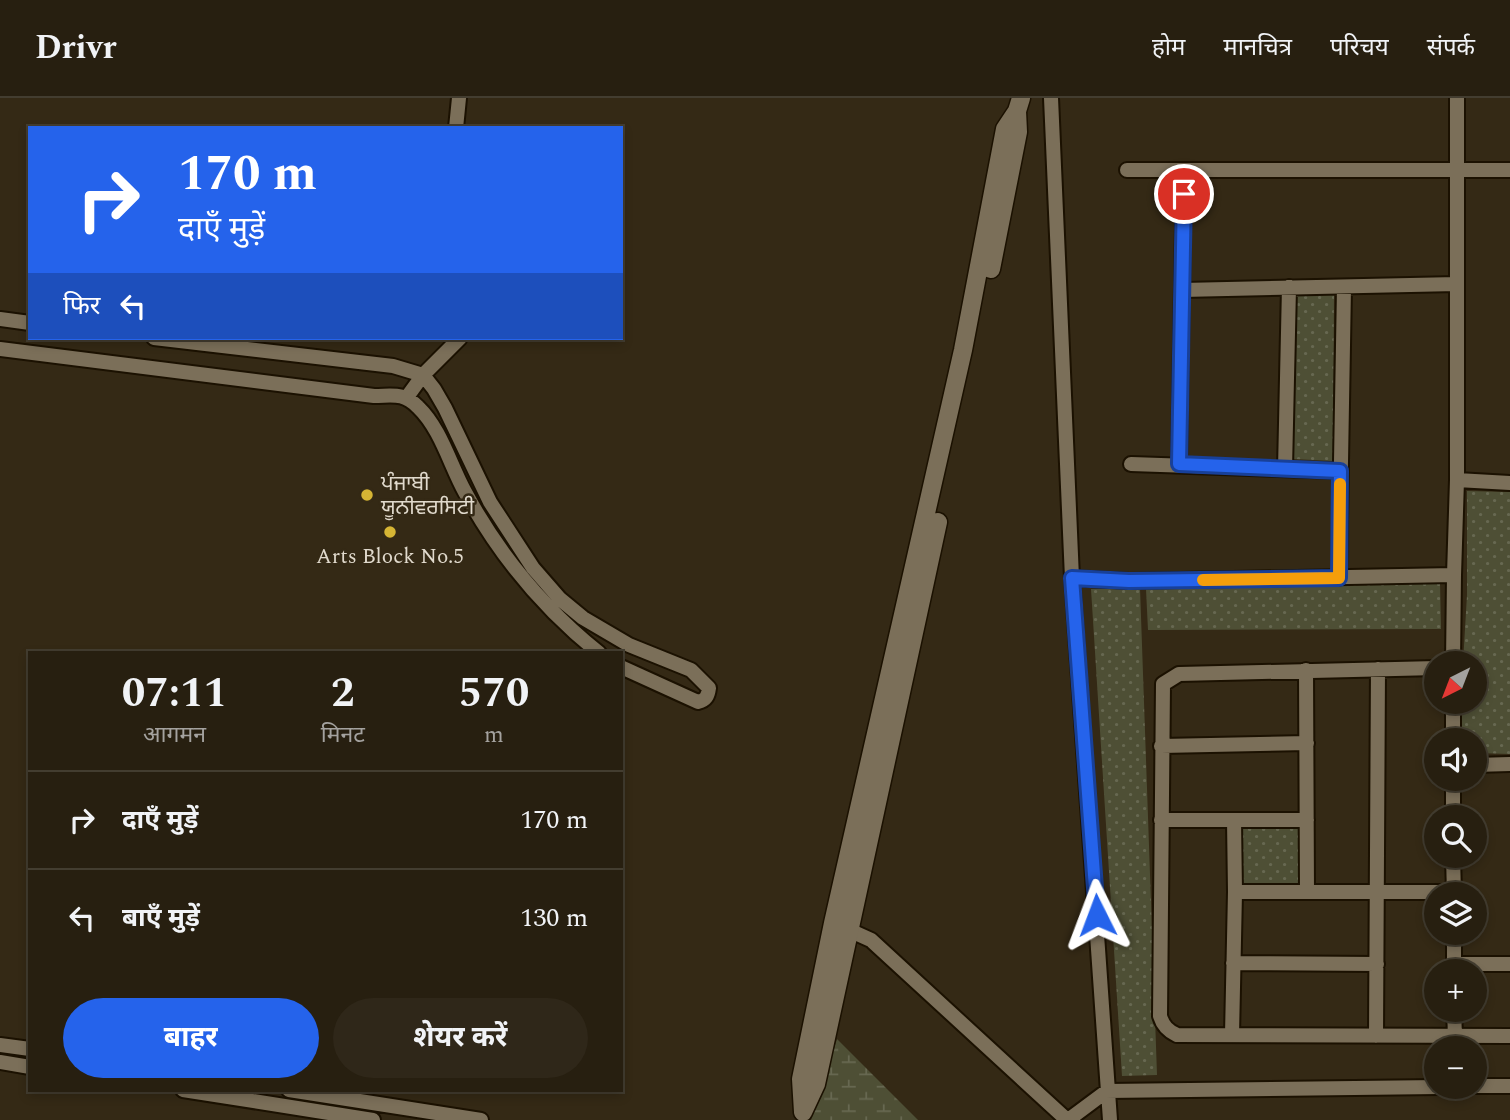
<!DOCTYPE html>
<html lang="hi">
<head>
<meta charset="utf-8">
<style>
  body { margin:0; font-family:Spectral,"Noto Sans Devanagari","Noto Sans Gurmukhi",serif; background:#2f2719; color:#f1f3f6; height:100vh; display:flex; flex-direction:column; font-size:26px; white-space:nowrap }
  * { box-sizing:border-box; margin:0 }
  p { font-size:23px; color:#a4a29f }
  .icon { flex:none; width:38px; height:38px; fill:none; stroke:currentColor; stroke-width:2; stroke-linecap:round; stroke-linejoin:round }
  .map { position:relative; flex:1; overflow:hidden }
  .panel { position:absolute; left:28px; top:553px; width:595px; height:441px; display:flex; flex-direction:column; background:#271f10; border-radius:0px; box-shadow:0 4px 10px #0003,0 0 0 2px #433d30 }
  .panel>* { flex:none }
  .hud { position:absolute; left:28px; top:28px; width:595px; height:214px; border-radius:0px; box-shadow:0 4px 10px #0003,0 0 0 2px #433d30; background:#2563eb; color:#fff; overflow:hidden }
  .needle { width:46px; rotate:222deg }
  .tools { position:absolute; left:1424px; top:553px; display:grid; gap:14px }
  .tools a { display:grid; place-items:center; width:63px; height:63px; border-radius:50%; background:#271f10; box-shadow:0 4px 10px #0003,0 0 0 2px #433d30; font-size:35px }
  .pin { position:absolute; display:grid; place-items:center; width:60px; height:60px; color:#fff; margin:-30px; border:4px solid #fff; border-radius:50%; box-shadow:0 2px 7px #0007 }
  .me { position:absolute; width:77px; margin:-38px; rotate:357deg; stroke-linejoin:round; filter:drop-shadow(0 0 5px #0008) }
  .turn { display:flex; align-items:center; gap:24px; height:147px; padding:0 35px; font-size:32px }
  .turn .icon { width:91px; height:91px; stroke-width:2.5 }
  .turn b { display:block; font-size:49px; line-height:60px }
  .then { display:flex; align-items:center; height:66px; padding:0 35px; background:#0003; gap:14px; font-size:26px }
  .eta { display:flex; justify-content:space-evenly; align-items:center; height:119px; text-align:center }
  .eta b { font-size:42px; font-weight:700; line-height:49px }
  .cta { display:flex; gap:14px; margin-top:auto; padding:14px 35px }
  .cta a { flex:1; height:80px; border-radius:42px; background:#2563eb; color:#fff; font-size:28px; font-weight:700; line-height:80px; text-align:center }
  .cta a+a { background:#2f2719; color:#f1f3f6 }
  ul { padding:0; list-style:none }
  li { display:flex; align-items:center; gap:21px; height:98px; padding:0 35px; border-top:2px solid #433d30 }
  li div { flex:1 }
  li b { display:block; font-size:26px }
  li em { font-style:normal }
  header { display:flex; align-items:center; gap:42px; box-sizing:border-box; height:98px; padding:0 35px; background:#271f10; border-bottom:2px solid #433d30 }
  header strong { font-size:33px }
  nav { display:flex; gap:38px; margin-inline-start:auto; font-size:24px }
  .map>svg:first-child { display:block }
  .green { fill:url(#green-dots) }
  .wetland { fill:url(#wetland-marsh) }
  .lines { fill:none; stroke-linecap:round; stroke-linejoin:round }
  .street-casing { stroke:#1b1101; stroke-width:18 }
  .secondary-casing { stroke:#1b1101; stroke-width:21 }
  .street { stroke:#7b6f59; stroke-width:14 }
  .secondary { stroke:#7b6f59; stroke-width:18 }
  .route-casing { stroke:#184099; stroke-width:18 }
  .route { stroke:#2563eb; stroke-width:12 }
  .slow { stroke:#f59e0b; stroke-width:12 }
  .poi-dot { fill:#d6b534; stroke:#342915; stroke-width:2.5 }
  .labels { text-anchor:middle; stroke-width:5; stroke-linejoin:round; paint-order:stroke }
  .poi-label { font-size:21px; fill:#e1dacd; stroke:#342915; text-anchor:start }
</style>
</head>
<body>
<header>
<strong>Drivr</strong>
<nav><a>होम</a><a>मानचित्र</a><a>परिचय</a><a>संपर्क</a></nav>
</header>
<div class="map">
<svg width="1510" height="1022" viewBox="0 0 1510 1022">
  <defs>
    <pattern id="green-dots" width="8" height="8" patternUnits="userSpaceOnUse" patternTransform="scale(1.75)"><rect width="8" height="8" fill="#4e4f35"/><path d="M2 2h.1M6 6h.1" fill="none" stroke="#676851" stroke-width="1.8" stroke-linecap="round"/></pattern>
    <pattern id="wetland-marsh" width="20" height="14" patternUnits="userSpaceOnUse" patternTransform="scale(1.75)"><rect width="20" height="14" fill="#4e4f35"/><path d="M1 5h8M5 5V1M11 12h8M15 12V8" fill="none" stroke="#676851"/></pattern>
  </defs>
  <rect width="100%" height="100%" fill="#342915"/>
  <path class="green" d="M1334 195 1333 363 1293 361 1297 196Z
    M1467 393 1510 394V656L1475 655V642H1459L1461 604H1475V565H1463L1467 497Z
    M1440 484 1441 531 1148 532 1146 491Z
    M1140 490 1157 977 1122 978 1091 491Z
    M1302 726V789L1240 788 1238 727Z"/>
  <path class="wetland" d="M837 941 918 1022H811Z"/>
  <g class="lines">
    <g class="street-casing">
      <path id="street" d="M1051 0 1072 480 1110 1022
        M456 30 459 0
        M1127 72H1510
        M1182 192 1457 186
        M0 221 30 225
        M154 240 393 268 423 277 434 291 445 310 490 404 533 470 560 501 583 520 629 547 691 572 709 590C708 598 706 602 698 604L621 569
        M0 251 374 298C393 298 403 294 418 309 441 331 450 367 465 394 499 457 543 510 599 555
        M407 299 423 277 460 240
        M1131 366 1340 373
        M1179 367 1184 72
        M1285 371 1289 189
        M1457 382V0
        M1454 477 1457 382 1510 385
        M1072 480 1129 483 1454 477 1453 565
        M1339 480 1344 189
        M1437 570 1179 576 1163 586 1160 918C1163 928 1168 933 1177 937L1510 938
        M1306 572 1307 794
        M1453 642V604
        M1161 648 1307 645
        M1475 667 1510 666
        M1453 681V719
        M1161 722H1307
        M1234 722 1235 794
        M1453 758 1454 796
        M840 828 871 842 1067 1022
        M1454 835V872
        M1233 865 1377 866
        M1454 866H1510
        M1454 912 1455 938
        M1232 937 1235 794H1454
        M1376 938 1378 571
        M0 947 30 951
        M0 964 30 969
        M1475 988H1510
        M183 992 373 1022
        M289 992 481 1022
        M1068 1022 1107 993 1439 989"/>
    </g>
    <g class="secondary-casing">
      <path id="secondary" d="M991 171 1018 34 1017 13
        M803 1014 801 981 833 825 963 252 1005 31 1017 13 1021 0
        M803 1014 816 986 938 424"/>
    </g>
    <use href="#street" class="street"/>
    <use href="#secondary" class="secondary"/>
  </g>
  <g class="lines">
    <g class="route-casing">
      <path id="route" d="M1097 817 1072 480 1129 483 1339 480 1340 373 1179 366 1184 96"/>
    </g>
    <use href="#route" class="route"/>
    <path class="slow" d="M1203 482 1339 480 1340 386"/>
  </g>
  <g class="poi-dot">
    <circle cx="367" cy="397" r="7"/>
    <circle cx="390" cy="434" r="7"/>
  </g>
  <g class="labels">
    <g class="poi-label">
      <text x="381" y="392">ਪੰਜਾਬੀ<tspan x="381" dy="24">ਯੂਨੀਵਰਸਿਟੀ</tspan></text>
      <text x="390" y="465" text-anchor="middle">Arts Block No.5</text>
    </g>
  </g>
</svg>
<div class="tools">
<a><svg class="needle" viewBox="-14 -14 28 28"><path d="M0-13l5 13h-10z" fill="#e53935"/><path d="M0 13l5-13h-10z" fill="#a4a29f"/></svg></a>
<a><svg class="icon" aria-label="sound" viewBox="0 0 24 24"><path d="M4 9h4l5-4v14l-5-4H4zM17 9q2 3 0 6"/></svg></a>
<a><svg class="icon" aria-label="search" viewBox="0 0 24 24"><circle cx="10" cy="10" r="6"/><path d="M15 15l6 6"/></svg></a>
<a><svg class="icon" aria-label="layers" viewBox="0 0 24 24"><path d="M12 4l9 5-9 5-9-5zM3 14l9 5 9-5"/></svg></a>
<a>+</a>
<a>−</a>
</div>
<div class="pin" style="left:1184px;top:96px;background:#d93025"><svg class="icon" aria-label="arrive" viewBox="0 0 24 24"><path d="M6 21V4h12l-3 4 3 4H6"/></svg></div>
<svg class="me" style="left:1097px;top:817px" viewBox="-20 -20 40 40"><path d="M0-17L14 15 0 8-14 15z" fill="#2563eb" stroke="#fff" stroke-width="4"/></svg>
<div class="hud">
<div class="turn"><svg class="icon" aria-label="right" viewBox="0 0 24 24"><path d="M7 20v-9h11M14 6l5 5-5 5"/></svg><div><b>170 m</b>दाएँ मुड़ें</div></div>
<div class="then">फिर<svg class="icon" aria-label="left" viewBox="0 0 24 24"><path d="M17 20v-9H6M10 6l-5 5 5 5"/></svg></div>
</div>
<section class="panel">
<div class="eta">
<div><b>07:11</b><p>आगमन</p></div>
<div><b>2</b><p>मिनट</p></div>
<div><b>570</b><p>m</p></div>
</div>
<ul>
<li><svg class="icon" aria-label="right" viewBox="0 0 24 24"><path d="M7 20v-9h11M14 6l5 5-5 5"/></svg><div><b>दाएँ मुड़ें</b></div><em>170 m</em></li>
<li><svg class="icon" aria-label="left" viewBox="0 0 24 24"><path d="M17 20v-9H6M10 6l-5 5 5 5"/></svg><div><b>बाएँ मुड़ें</b></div><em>130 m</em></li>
</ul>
<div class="cta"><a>बाहर</a><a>शेयर करें</a></div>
</section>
</div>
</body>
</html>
